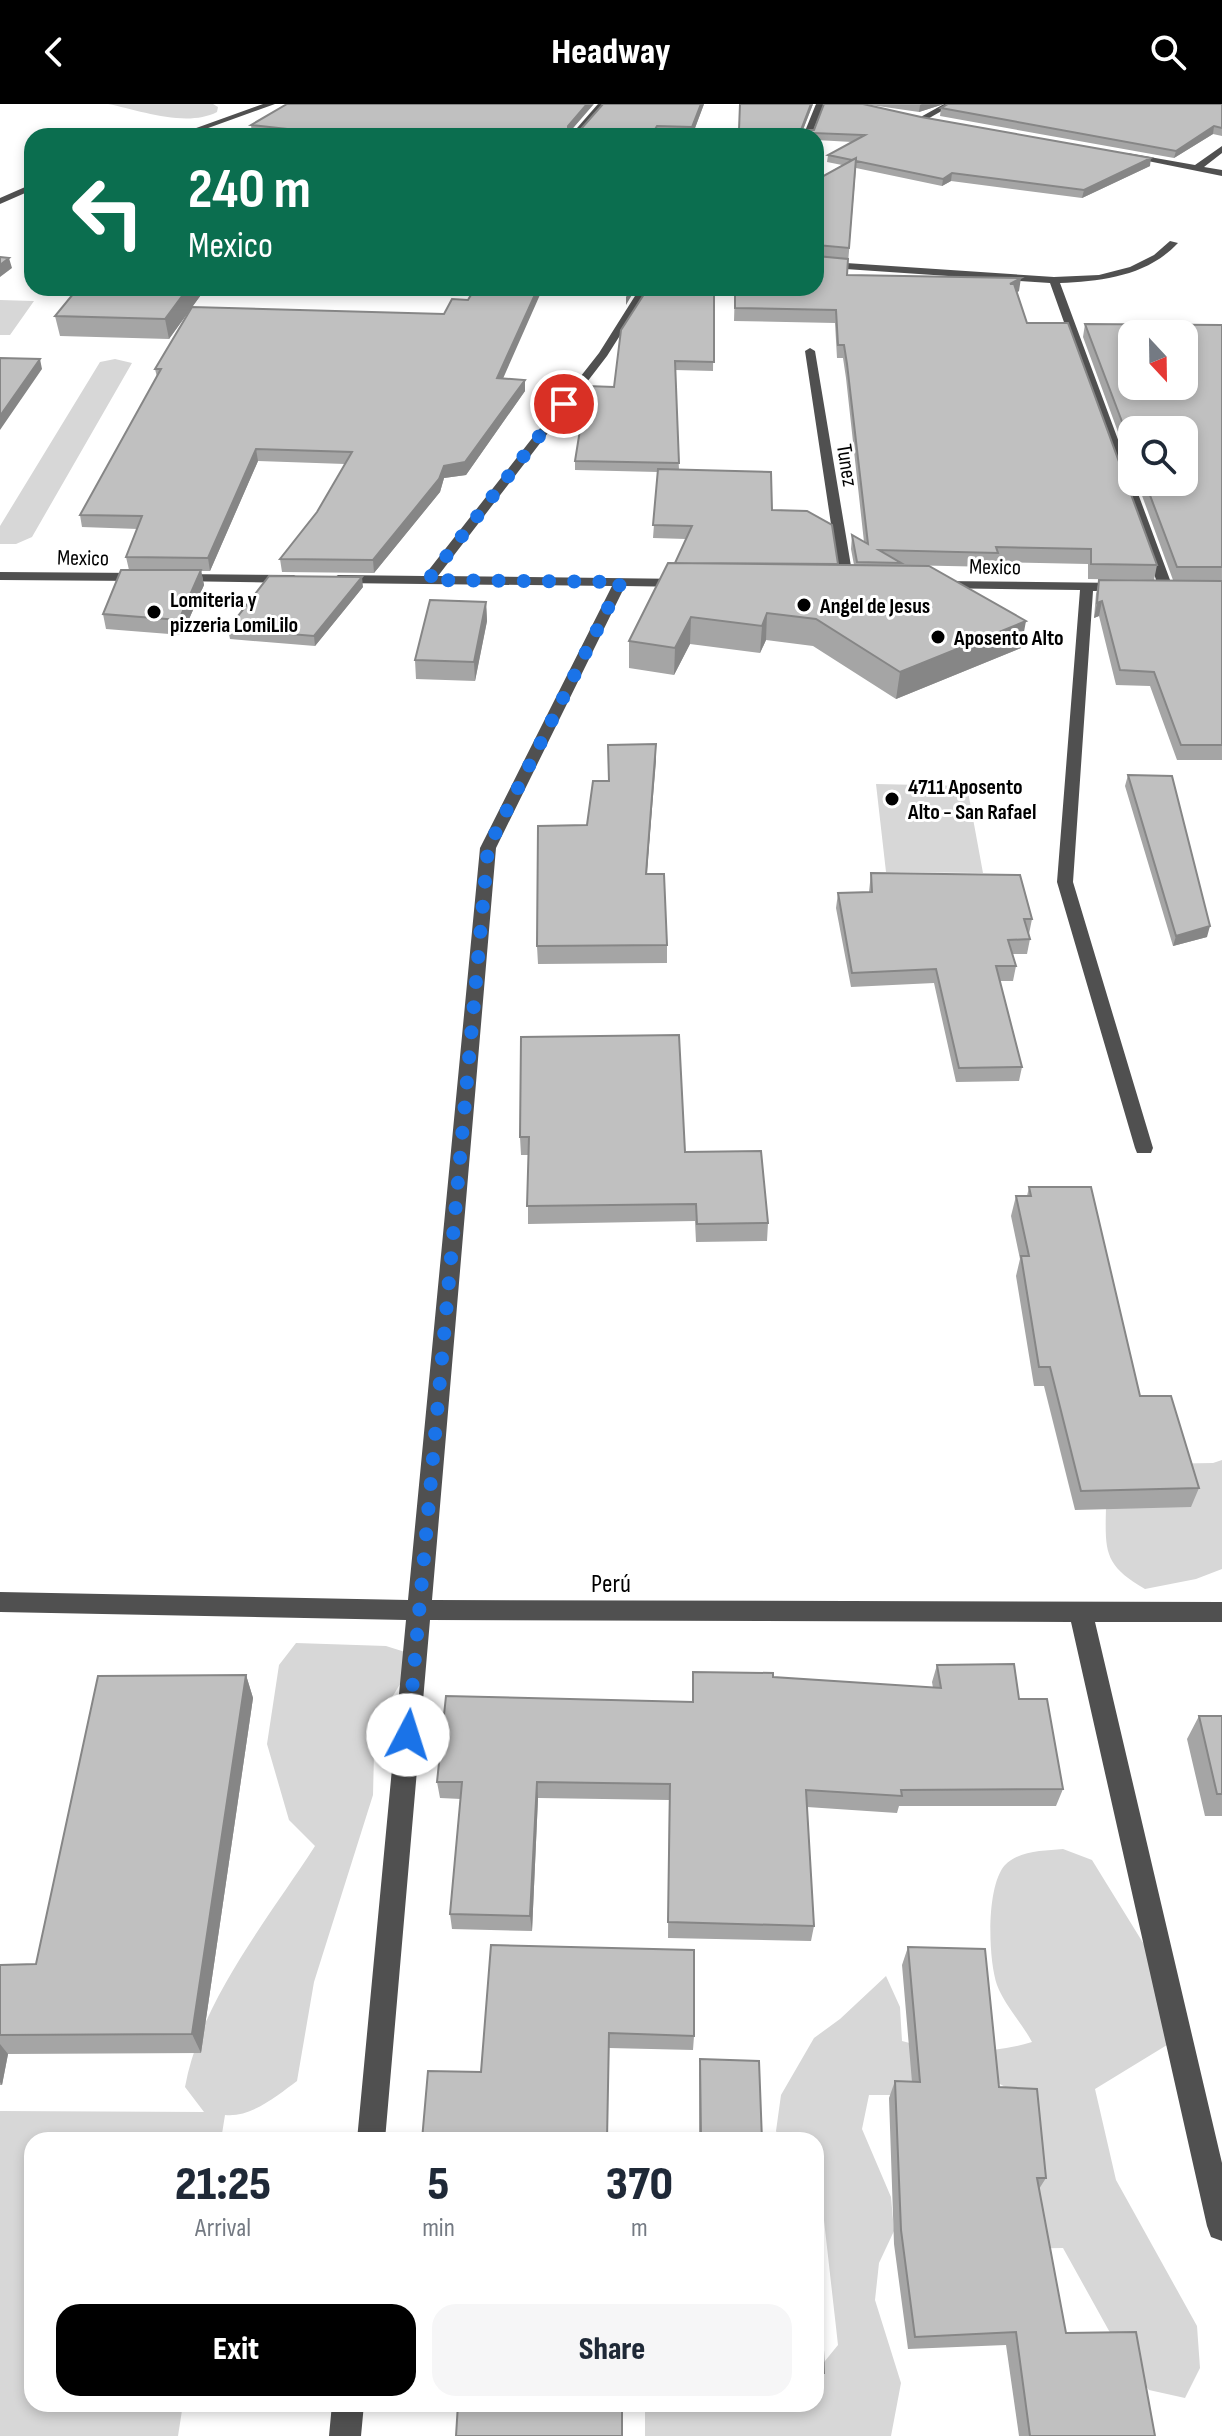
<!DOCTYPE html>
<html lang="en">
<head>
<meta charset="utf-8">
<style>
  body { margin:0; font-family:"Sofia Sans Condensed",sans-serif; background:#f6f6f7; color:#1f2937; height:100vh; display:flex; flex-direction:column; font-size:30px; white-space:nowrap }
  * { box-sizing:border-box; margin:0 }
  p { font-size:26px; color:#747a83 }
  .icon { flex:none; width:44px; height:44px; fill:none; stroke:currentColor; stroke-width:2; stroke-linecap:round; stroke-linejoin:round }
  .map { position:relative; flex:1; overflow:hidden }
  .side { position:absolute; left:24px; top:2028px; width:800px; height:280px; display:flex; flex-direction:column; background:#fff; border-radius:24px; box-shadow:0 4px 12px #0003 }
  .side>* { flex:none }
  .guide { position:absolute; left:24px; top:24px; width:800px; height:168px; border-radius:24px; box-shadow:0 4px 12px #0003; background:#0b6e4f; color:#fff; overflow:hidden }
  .needle { width:52px; rotate:158deg }
  .controls { position:absolute; left:1118px; top:216px; display:grid; gap:16px }
  .controls a { display:grid; place-items:center; width:80px; height:80px; border-radius:16px; background:#fff; box-shadow:0 4px 12px #0003; font-size:40px }
  .pin { position:absolute; display:grid; place-items:center; width:68px; height:68px; color:#fff; margin:-34px; border:4px solid #fff; border-radius:50%; box-shadow:0 2px 8px #0007 }
  .me { position:absolute; width:88px; margin:-44px; rotate:5deg; stroke-linejoin:round; filter:drop-shadow(0 0 6px #0008) }
  .turn { display:flex; align-items:center; gap:28px; height:168px; padding:0 32px; font-size:36px }
  .turn .icon { width:104px; height:104px; stroke-width:2.5 }
  .turn b { display:block; font-size:56px; line-height:68px }
  .eta { display:flex; justify-content:space-evenly; align-items:center; height:136px; text-align:center }
  .eta b { font-size:48px; font-weight:800; line-height:56px }
  .button { display:flex; gap:16px; margin-top:auto; padding:16px 32px }
  .button a { flex:1; height:92px; border-radius:24px; background:#000; color:#fff; font-size:32px; font-weight:800; line-height:92px; text-align:center }
  .button a+a { background:#f6f6f7; color:#1f2937 }
  header { display:flex; justify-content:space-between; align-items:center; height:104px; padding:0 32px; background:#000; color:#fff; font-size:36px; font-weight:800 }
  .map>svg:first-child { display:block }
  .green { fill:#d7d7d7 }
  .lines { fill:none; stroke-linecap:round; stroke-linejoin:round }
  .minor { fill:#505050; fill-rule:evenodd }
  .wall { fill:#a5a5a5 }
  .shaded-wall { fill:#868686 }
  .building { fill:#c0c0c0; stroke:#868686; stroke-width:2; fill-rule:evenodd }
  .route { stroke:#1a73e8; stroke-width:14; stroke-dasharray:0 25.2 }
  .poi-dot { fill:#000; stroke:#fff; stroke-width:3 }
  .labels { text-anchor:middle; stroke-width:6; stroke-linejoin:round; paint-order:stroke }
  .far-street-label { font-size:22px; fill:#000; stroke:#fff }
  .far-poi-label { font-size:22px; font-weight:bold; fill:#000; stroke:#fff; text-anchor:start }
  .street-label { font-size:26px; fill:#000; stroke:#fff }
</style>
</head>
<body>
<header><svg class="icon" aria-label="back" viewBox="0 0 24 24"><path d="M15 5l-7 7 7 7"/></svg>Headway<svg class="icon" aria-label="search" viewBox="0 0 24 24"><circle cx="10" cy="10" r="6"/><path d="M15 15l6 6"/></svg></header>
<div class="map">
<svg width="1222" height="2332" viewBox="0 0 1222 2332">
  <rect width="100%" height="100%" fill="#fff"/>
  <path class="green" d="M108 0H213L218 3 217 8C186 24 139 6 108 0Z
    M0 196 34 197 10 231H0Z
    M115 255 132 259 32 433 16 440H0V422L100 258Z
    M876 680 967 682 983 769 886 768Z
    M1222 1356V1465L1196 1475 1145 1485C1104 1461 1105 1448 1106 1403L1154 1360 1213 1359Z
    M296 1539 386 1542 405 1548V1572L391 1595 374 1650 373 1691 314 1878 297 1977C278 1991 251 2014 225 2011L221 2036H32V2300H183L178 2332H0V2007L204 2008 185 1983C200 1898 268 1815 315 1742L289 1716 267 1640 279 1561Z
    M1063 1745 1092 1756 1145 1842 1167 1941 1095 1985 1116 2076 1197 2222 1200 2264 1185 2294 1149 2286 1123 2252 1063 2144 993 2145 1023 1992 992 1976 934 1991H869L862 2025 891 2093 894 2127 879 2159 875 2196 901 2279 891 2332H645V2300H816V2268L838 2241 820 2081 816 2078V2036H780L776 2027 781 1991 814 1934 840 1915 886 1872 900 1903 902 1937C945 1949 989 1951 1032 1938 1022 1919 1005 1902 997 1881 988 1855 986 1782 1005 1761 1020 1746 1044 1747 1063 1745Z"/>
  <g class="lines">
    <path class="minor" d="M263 0H275L186 32H174Z
      M598 0H606L579 32H570Z
      M816 0H824L811 32H803Z
      M944 0H954L924 17 917 15Z
      M1222 42V49L1204 63 1222 66V72L1123 52 1127 49 1195 61Z
      M32 80V86L0 100V94Z
      M1170 137 1178 139C1147 172 1103 177 1060 179L1173 484 1166 488 1159 484 1050 179 816 163V157L1054 173 1099 171 1130 163 1154 151Z
      M640 184H650L607 252 438 472 686 475 693 479 686 483 625 482 496 744 432 1496 1222 1498V1518H1095L1222 2059V2137L1211 2133 1207 2122 1071 1518 430 1516 385 2036H357L406 1516 0 1508V1488L408 1496 480 744 612 482 338 479 332 475 338 471 424 472 599 249Z
      M810 244 815 247 854 480 847 484 840 480 805 247Z
      M0 468 142 469 148 473 142 477 0 476Z
      M178 470 294 471 300 475 294 479 173 477V471Z
      M938 477 1122 479 1129 483 1122 487H1093L1073 778 1153 1044 1151 1049H1137L1135 1044 1057 778 1080 486 933 484V478Z
      M332 2300H364L361 2332H329Z"/>
  </g>
  <path class="wall" d="M603 0H704L692 32 657 30 656 32H274L252 30 251 21 581 25Z
    M740 0H813L803 26H814L1150 62 1082 94 951 77 942 82 856 64 847 171 1019 187 1017 188 1027 219 1157 461 1154 476 1088 475V460L996 458 995 463 901 461 1021 544 896 595 813 542 766 536 760 549 690 540 674 571 629 564V537L675 459 686 435 653 434 658 368 575 366V357L614 283 714 184 713 267 675 266 679 366 772 406 838 461H854L851 445 852 431 864 438 846 274 843 254H837L835 219 734 217 735 184H816V76L842 61 827 58 828 51 852 38 816 36V32H739Z
    M864 0H944L919 8Z
    M1222 0V32L1213 30 1174 54 940 12 941 4Z
    M78 184H206L192 203 503 274 525 276V287L466 371 444 374 440 388 374 469 282 468 280 455 317 408 345 360 258 357 210 467H201L204 481 182 531 106 525 103 510 129 466 126 453 138 425 82 423 80 411 157 273 155 265 189 207 169 235 60 232 55 212Z
    M1085 220 1222 221V656H1177L1150 582 1116 581 1099 512 1094 514 1096 490 1099 476H1173L1137 378H1184L1132 326V366L1083 233Z
    M363 483 315 542 230 535 228 525Z
    M486 498 487 517 475 577 416 575 415 556Z
    M656 640 647 770 667 841V859L538 860 537 842 608 677V641Z
    M1128 671 1207 833 1173 842 1125 682Z
    M871 769 1032 815 1029 830 1030 835 1027 850H1012L1016 862 1013 877H1000L1022 963 1019 977 956 978 934 879 851 883 836 804 838 789 869 788Z
    M521 933 685 1048 768 1119 767 1137 696 1138 695 1117 528 1120V1051H521L520 1033Z
    M1029 1083 1140 1292 1199 1384 1191 1403 1075 1406 1044 1282H1034L1016 1172 1020 1155 1011 1112 1016 1092H1027Z
    M937 1561 1019 1595 1063 1685 1056 1702H899L897 1709 807 1703 814 1822 811 1837 668 1834 669 1696 538 1694 532 1827 452 1825 450 1810 461 1695 440 1694 437 1678 692 1598 693 1568 933 1584 932 1578Z
    M246 1571 253 1594 201 1949 8 1950 2 1981H0V1861L36 1860Z
    M1199 1612H1222V1712H1205L1187 1635Z
    M491 1841 694 1932 693 1946 609 1944 481 1968Z
    M908 1843 999 1983 1046 2074 1039 2085 1066 2229 1155 2332H1019L1006 2241 908 2245 894 2140 889 1994 895 1977 912 1978 902 1861Z
    M700 1955 762 2036H699V1969Z
    M816 2107 824 2269 820 2279H816Z"/>
  <path class="shaded-wall" d="M587 0H594L568 30V22Z
    M701 0H704L692 32V23Z
    M811 0H813L802 28H801Z
    M922 0H944L919 8 920 1Z
    M657 22 656 32H651Z
    M1214 22 1213 30 1174 54 1176 47Z
    M1151 54 1150 62 1082 94 1084 86Z
    M952 69 951 77 942 82 943 75Z
    M9 154 12 164 0 173V161Z
    M1021 174 1019 187 1008 193 1010 180Z
    M188 184H206L169 235 165 215Z
    M538 184H543L498 286 497 274Z
    M631 184H636L626 201V193Z
    M40 255 42 265 0 326V312Z
    M525 276V287L466 371 444 374 440 388 374 469 373 456 444 362Z
    M256 345 258 357 210 467 208 454Z
    M201 466 204 481 182 531 179 516Z
    M362 473 363 483 315 542 314 532Z
    M1102 497 1099 512 1094 514 1097 499Z
    M486 498 487 517 475 577 474 558Z
    M767 509 766 536 760 549 762 522Z
    M691 513 690 540 674 571 675 544Z
    M1026 517 1021 544 896 595 900 568Z
    M656 640V657L645 788 646 770Z
    M1210 822 1207 833 1173 842 1176 832Z
    M246 1571 253 1594 201 1949 192 1930Z
    M537 1678 538 1694 532 1827 530 1812Z
    M0 1940 8 1950 2 1981 0 1978Z"/>
  <path class="building" d="M287 0H587L568 22V26L581 25 603 0H701L692 23 657 22 651 32H350L251 21Z
    M740 0H811L801 26H814L824 0H863L921 13 1151 54 1084 86 952 69 943 75 856 57V54L852 56 828 51 865 31 739 26Z
    M948 0H1222V24L1214 22 1176 47 941 4Z
    M856 54 849 144 817 141 816 142V76Z
    M816 152 848 155 847 171 1021 174 1010 180H1014L1027 219H1068L1157 461 1091 460V445L996 443 998 449 879 446 901 459 857 458 852 431 868 440 847 260 844 241H838L836 206 735 204V184H816Z
    M0 153 9 154 0 161Z
    M78 184H188L165 215 55 212Z
    M475 184H538L497 274 525 276 465 358 444 362 439 375 373 456 280 455 317 408 352 348 256 345 208 454 126 453 142 412 80 411 161 265H155L192 203 444 210 452 195 468 196Z
    M648 184H714V258L675 257 679 359 575 357 587 282 614 283 621 226Z
    M1085 220 1222 221V463H1177L1145 378H1184V326H1132V344ZM1132 230H1184V282H1132Z
    M0 254 40 255 0 312Z
    M658 365 771 368 772 406 807 407 832 421 838 460 675 459 692 422 653 421Z
    M668 459 929 462 1026 517 900 568 816 515 767 509 762 522 691 513 675 544 629 537Z
    M121 466H201L179 516 103 510Z
    M269 472 362 473 314 532 228 525Z
    M1099 476 1222 477V641H1181L1154 568 1120 566 1102 497 1097 499Z
    M430 496 486 498 474 558 415 556Z
    M656 640 646 770H664L667 841 537 842 538 722 587 721 593 677H609L608 641Z
    M1128 671 1172 672 1210 822 1176 832Z
    M871 769 1020 771 1032 815H1024L1030 835 1008 836 1016 862H996L1022 963 959 964 936 865 852 869 838 789 872 788Z
    M679 931 685 1048 761 1047 768 1119 697 1120 696 1100 527 1102 529 1033H520L521 933Z
    M1029 1083H1091L1140 1292H1171L1199 1384 1081 1387 1050 1263H1039L1021 1152H1029L1016 1092H1031Z
    M1014 1560 1019 1595H1047L1063 1685 901 1686 902 1692 806 1686 814 1822 668 1818 670 1680 537 1678 530 1812 450 1810 462 1678H437L446 1592 693 1598V1568L773 1569V1573L941 1584 937 1561Z
    M246 1571 192 1930 0 1931V1861L36 1860 98 1572Z
    M1199 1612H1222V1690H1217Z
    M491 1841 694 1846V1932L609 1929 607 2036H422L428 1967 481 1968Z
    M908 1843 985 1845 999 1983 1037 1985 1046 2074H1037L1066 2229 1136 2228 1155 2332H1030L1016 2228 915 2233 901 2126 895 1977 920 1978Z
    M700 1955 759 1957 762 2036H701Z
    M816 2107H817L824 2269H816Z
    M458 2300H622V2332H456Z"/>
  <g class="lines">
    <path class="route" d="M408 1631 488 744 621 478 428 476 564 300"/>
  </g>
  <g class="poi-dot">
    <circle cx="804" cy="501" r="8"/>
    <circle cx="154" cy="508" r="8"/>
    <circle cx="938" cy="533" r="8"/>
    <circle cx="892" cy="695" r="8"/>
  </g>
  <g class="labels">
    <g class="far-street-label">
      <text transform="translate(848 361) rotate(81)" y="8">Tunez</text>
      <text transform="translate(83 453) rotate(1)" y="8">Mexico</text>
      <text transform="translate(995 462) rotate(1)" y="8">Mexico</text>
    </g>
    <g class="far-poi-label">
      <text x="170" y="503">Lomiteria y<tspan x="170" dy="25">pizzeria LomiLilo</tspan></text>
      <text x="820" y="509">Angel de Jesus</text>
      <text x="954" y="541">Aposento Alto</text>
      <text x="908" y="690">4711 Aposento<tspan x="908" dy="25">Alto - San Rafael</tspan></text>
    </g>
    <g class="street-label">
      <text x="611" y="1488">Perú</text>
    </g>
  </g>
</svg>
<div class="controls">
<a><svg class="needle" viewBox="-14 -14 28 28"><path d="M0-13l5 13h-10z" fill="#e53935"/><path d="M0 13l5-13h-10z" fill="#747a83"/></svg></a>
<a><svg class="icon" aria-label="search" viewBox="0 0 24 24"><circle cx="10" cy="10" r="6"/><path d="M15 15l6 6"/></svg></a>
</div>
<div class="pin" style="left:564px;top:300px;background:#d93025"><svg class="icon" aria-label="arrive" viewBox="0 0 24 24"><path d="M6 21V4h12l-3 4 3 4H6"/></svg></div>
<svg class="me" style="left:408px;top:1631px" viewBox="-20 -20 40 40"><circle r="19" fill="#fff"/><path d="M0-13L10 11 0 6-10 11z" fill="#1a73e8"/></svg>
<div class="guide">
<div class="turn"><svg class="icon" aria-label="left" viewBox="0 0 24 24"><path d="M17 20v-9H6M10 6l-5 5 5 5"/></svg><div><b>240 m</b>Mexico</div></div>
</div>
<section class="side">
<div class="eta">
<div><b>21:25</b><p>Arrival</p></div>
<div><b>5</b><p>min</p></div>
<div><b>370</b><p>m</p></div>
</div>
<div class="button"><a>Exit</a><a>Share</a></div>
</section>
</div>
</body>
</html>
